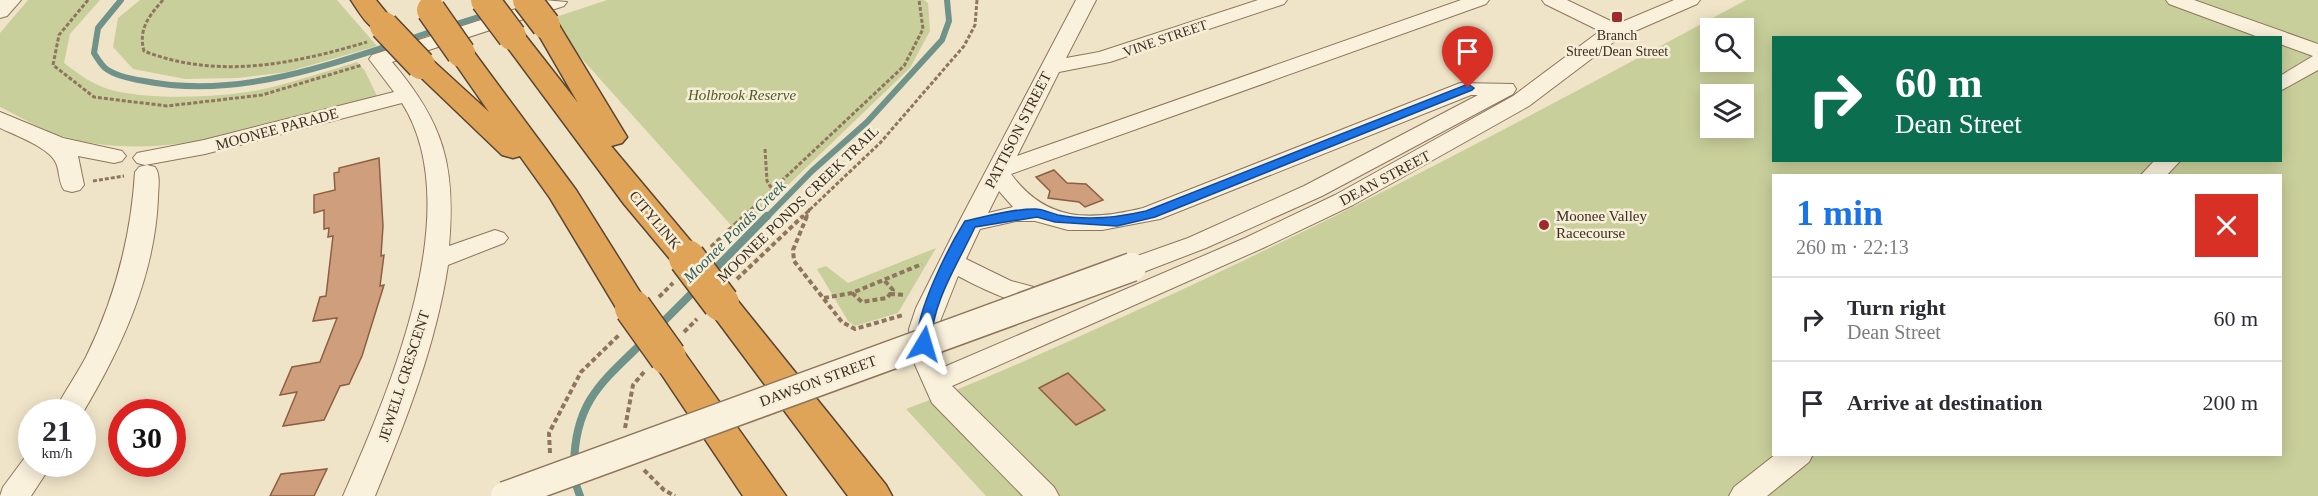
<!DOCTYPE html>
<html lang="en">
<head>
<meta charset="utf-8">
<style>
  body { margin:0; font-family:Georgia,serif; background:#f7f7f7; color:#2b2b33; height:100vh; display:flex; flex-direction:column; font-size:22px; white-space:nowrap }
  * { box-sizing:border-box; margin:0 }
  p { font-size:20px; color:#7c7c81 }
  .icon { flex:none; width:33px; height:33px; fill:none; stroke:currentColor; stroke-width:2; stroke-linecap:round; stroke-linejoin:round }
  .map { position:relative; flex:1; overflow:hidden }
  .details { position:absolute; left:1772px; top:174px; width:510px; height:282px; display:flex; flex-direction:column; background:#fff; border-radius:0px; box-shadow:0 3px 15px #0003 }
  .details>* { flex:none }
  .hud { position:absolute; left:1772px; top:36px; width:510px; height:126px; border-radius:0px; box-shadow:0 3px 15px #0003; background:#0b6e4f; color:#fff; overflow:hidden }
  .buttons { position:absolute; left:1700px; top:18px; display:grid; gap:12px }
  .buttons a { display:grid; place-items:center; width:54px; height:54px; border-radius:0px; background:#fff; box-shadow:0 3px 15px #0003; font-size:30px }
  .speed { position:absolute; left:18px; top:399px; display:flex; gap:12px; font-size:30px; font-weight:700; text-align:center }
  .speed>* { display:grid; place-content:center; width:78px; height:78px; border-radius:50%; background:#fff; box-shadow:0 3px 15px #0003; line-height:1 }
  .speed small { font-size:15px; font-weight:400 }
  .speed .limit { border:9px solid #d22; background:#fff; color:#111 }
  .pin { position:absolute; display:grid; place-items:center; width:51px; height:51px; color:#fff; margin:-62px -26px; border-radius:50% 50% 50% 0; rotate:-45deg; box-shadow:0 0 6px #0007 }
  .pin .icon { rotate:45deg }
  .me { position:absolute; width:66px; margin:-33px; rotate:7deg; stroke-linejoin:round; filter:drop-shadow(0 0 4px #0008) }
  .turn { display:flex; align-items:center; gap:21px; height:126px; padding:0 24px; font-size:27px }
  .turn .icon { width:78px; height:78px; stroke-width:2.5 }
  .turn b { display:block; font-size:42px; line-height:51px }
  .round { display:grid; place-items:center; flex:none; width:63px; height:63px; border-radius:0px; background:#f7f7f7 }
  .head { display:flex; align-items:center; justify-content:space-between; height:102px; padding:0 24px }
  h1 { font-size:36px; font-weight:700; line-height:45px; color:#1a73e8 }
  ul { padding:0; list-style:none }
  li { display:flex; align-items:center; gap:18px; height:84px; padding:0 24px; border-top:2px solid #e1e1e2 }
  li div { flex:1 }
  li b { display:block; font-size:22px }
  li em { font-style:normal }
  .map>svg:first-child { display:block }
  .green { fill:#c9cf9b; fill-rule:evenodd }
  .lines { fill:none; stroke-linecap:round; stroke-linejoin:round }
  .stream-far1 { stroke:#6f938a; stroke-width:6 }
  .stream { stroke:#6f938a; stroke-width:8 }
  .building { fill:#cf9f7d; stroke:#8d5f41; stroke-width:1.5 }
  .minor-casing { stroke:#8d765c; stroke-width:2 }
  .highway-casing { stroke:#5b4430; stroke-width:3 }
  .path-far1 { stroke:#8d765c; stroke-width:3; stroke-dasharray:4 2; stroke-linecap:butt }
  .path { stroke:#8d765c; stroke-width:4; stroke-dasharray:5 3; stroke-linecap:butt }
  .minor { fill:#faf1dc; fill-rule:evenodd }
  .highway { fill:#e0a458; fill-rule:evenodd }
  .minor-bridge-casing { stroke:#8d765c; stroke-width:31; stroke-linecap:butt }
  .highway-bridge-far1-casing { stroke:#5b4430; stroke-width:31; stroke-linecap:butt }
  .highway-bridge-casing { stroke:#5b4430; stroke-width:39; stroke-linecap:butt }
  .minor-bridge { stroke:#faf1dc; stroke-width:28 }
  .highway-bridge-far1 { stroke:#e0a458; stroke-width:28 }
  .highway-bridge { stroke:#e0a458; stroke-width:36 }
  .route { fill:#1a73e8; stroke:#114b97; stroke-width:1.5 }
  .poi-dot { fill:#9e2a2b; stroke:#f7eed8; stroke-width:2 }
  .labels { text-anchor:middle; stroke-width:5; stroke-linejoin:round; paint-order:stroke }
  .far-poi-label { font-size:14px; fill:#3d2e20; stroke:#f7eed8 }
  .far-street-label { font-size:14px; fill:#3d2e20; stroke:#f7eed8 }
  .park-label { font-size:15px; font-style:italic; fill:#4d5a26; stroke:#f7eed8 }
  .street-label { font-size:15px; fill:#3d2e20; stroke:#f7eed8 }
  .poi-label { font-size:15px; fill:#3d2e20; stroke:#f7eed8; text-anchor:start }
  .water-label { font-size:16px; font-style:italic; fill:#2f5d5a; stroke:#f7eed8 }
</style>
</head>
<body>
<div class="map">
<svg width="2318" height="496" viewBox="0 0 2318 496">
  <rect width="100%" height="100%" fill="#f0e4c8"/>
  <path class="green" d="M28 0H100L70 34 64 63C77 73 92 84 108 89 146 101 229 98 268 88 298 81 327 71 357 62L365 71 377 96C278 122 159 168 58 135 38 128 19 116 0 107V33Z
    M140 0H337L377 46 287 72 238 78 185 79 133 69 113 47 118 18Z
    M607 0H924L928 3 930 31 910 68 738 233 547 20Z
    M1746 0H2318V496H986L906 409C983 381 1056 347 1131 313 1341 218 1544 109 1746 0ZM1710 28H1743V62H1710ZM1773 38H2280V160H1773ZM1710 94H1743V128H1710ZM1773 176H2280V454H1773Z
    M936 248 898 313 855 326 848 321 817 269 826 266 848 283Z"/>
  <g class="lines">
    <path class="stream-far1" d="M121 0 98 28 94 53C97 58 101 64 105 68 115 76 131 79 144 81 229 98 311 71 391 45
      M450 26 488 14
      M407 40 436 30
      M766 218 812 171 867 122 942 40 949 21 947 0"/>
    <path class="stream" d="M712 272 767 216
      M659 326 698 287
      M574 465C575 401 602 382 645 340
      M574 479 580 496"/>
  </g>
  <path class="building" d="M379 158 383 226 381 256 384 255 380 286 384 285 362 356 349 384 340 386 324 420 283 426 297 392 280 395 292 367 320 362 337 318 313 321 320 297 326 296 333 236 328 237 329 228 324 229V210L314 213V195L335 190 334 173 339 172V168Z
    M1054 170 1067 183 1086 184 1103 200 1085 207 1079 202 1048 198 1050 191 1036 177Z
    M1068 373 1105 410 1076 425 1039 388Z
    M327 469 314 496H270L281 474Z"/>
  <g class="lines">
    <g class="minor-casing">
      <path id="minor" d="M0 0H21L7 16 0 18Z
        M544 0 567 2 564 6 392 62C444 123 456 166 449 246L495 230 504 233 508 238 504 243 448 265C436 345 406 421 375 496H343C388 393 469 209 402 103L205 154 145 165 137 163 133 158 137 153 204 140 394 92 369 59 372 55Z
        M1076 0H1096L1066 58 1099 52 1258 0H1287L1284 4 1110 62 1059 72 1017 156 1461 0H1489L1486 4 1011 174C1046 222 1090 221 1143 208L1460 83 1513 84 1516 89 1513 94 1322 196 1206 248 1141 273 1132 275 1123 273 1119 267 1123 261 1188 238 1304 186 1478 95H1471L1160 219 1102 230H1068L1035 221H1016L980 229 966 259 1011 281 1064 295 1068 301 1064 307C1036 315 984 290 958 276L937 329 944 367 1245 238 1335 195 1513 96 1600 31 1545 4 1542 0H1567L1617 24 1674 0H1700L1697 4 1619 38 1529 106 1353 205 1263 248 952 386 1054 487 1059 496H1023L932 403 912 358 909 329 916 308 958 224ZM999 191 1013 207 988 213Z
        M2166 0H2194L2318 44V70L2280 91V76L2313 56 2280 44V38H2261L2169 4Z
        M0 112 63 138 122 151 126 156 122 161 114 163 78 156 84 185 80 190 72 192 64 190C58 181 60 172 56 163 50 148 15 135 0 128Z
        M2155 160H2181L2166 176H2140Z
        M147 165 155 167C161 175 158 188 158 198 155 276 121 349 82 414L54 412C63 394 76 376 86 357 115 298 131 237 135 172L139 167Z
        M32 454V464H52L31 496H0L3 487 26 456Z
        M1776 454H1813L1809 462 1767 496H1729L1734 487Z"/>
    </g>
    <g class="highway-casing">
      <path id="highway" d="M351 0H376L397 26 393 31C372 37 362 16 351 0Z
        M546 17 555 20 559 25 627 137 622 143 611 146 699 251 704 258 699 265 687 268 675 265 624 204 499 36 503 30 512 28 521 30 578 103 533 25 537 20Z
        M461 45 470 47 576 190 650 308 645 316 633 319 621 316 550 198 520 156 513 158 502 155 408 65 411 59 421 57 431 59 489 112 448 53 452 47Z
        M721 292 733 295 886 485 892 496H848L704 303 709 295Z
        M668 345 681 348 786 496H743L650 357 655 348Z"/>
    </g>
    <path class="path-far1" d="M88 0 59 35 53 65 94 97 167 106 262 95 362 65
      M163 0C149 16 138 29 144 51 218 80 293 64 367 42
      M765 149 767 181 772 189
      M93 181 124 176
      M742 218 904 66 923 29 919 0
      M801 218 880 143 964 46 975 25 977 0
      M806 218 810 208"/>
    <path class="path" d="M807 216 793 250 794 261 842 322 855 329 903 315
      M711 247 744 216
      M737 279 803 216
      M852 293 862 302 887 298 893 290 884 280
      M890 294 905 295
      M659 297 673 283
      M824 298 852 293 922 264
      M684 332 697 319
      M625 428 633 385 644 372
      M550 453 549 433 581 372 619 335
      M644 470 664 490 675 496"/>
    <use href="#minor" class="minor"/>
    <use href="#highway" class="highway"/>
    <g class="minor-bridge-casing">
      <path id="minor-bridge" d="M505 496 1132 267"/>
    </g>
    <g class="highway-bridge-far1-casing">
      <path id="highway-bridge-far1" d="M485 0 512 36
        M527 0 546 25
        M431 10 461 53
        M384 26 421 65"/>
    </g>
    <g class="highway-bridge-casing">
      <path id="highway-bridge" d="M687 258 721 303
        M633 308 668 357"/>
    </g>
    <use href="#minor-bridge" class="minor-bridge"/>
    <use href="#highway-bridge-far1" class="highway-bridge-far1"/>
    <use href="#highway-bridge" class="highway-bridge"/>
  </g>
  <path class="route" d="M1468 84 1474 88 1472 90 1155 217 1117 226 1055 222 1037 217 975 227C960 260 929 307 932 344L924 349 917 344C915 313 948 248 965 221 988 216 1012 209 1035 209 1043 209 1050 213 1058 215 1088 221 1116 218 1146 211Z"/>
  <g class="poi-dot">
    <rect x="1611" y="11" width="12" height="12" rx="3"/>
    <circle cx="1544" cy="225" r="6"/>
  </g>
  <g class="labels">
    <g class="far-poi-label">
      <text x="1617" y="40">Branch<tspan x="1617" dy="16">Street/Dean Street</tspan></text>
    </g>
    <g class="far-street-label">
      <text transform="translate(1165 38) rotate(-19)" y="5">VINE STREET</text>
    </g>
    <g class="park-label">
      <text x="742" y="100">Holbrook Reserve</text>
    </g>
    <g class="street-label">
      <text transform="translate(277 129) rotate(-15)" y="5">MOONEE PARADE</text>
      <text transform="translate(1018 130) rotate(-63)" y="5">PATTISON STREET</text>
      <text transform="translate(1385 178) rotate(-28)" y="5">DEAN STREET</text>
      <text transform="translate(798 204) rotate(-44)" y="5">MOONEE PONDS CREEK TRAIL</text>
      <text transform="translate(655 220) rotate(50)" y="5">CITYLINK</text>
      <text transform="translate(404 376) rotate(-72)" y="5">JEWELL CRESCENT</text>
      <text transform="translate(818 381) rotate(-20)" y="5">DAWSON STREET</text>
    </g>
    <g class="poi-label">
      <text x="1556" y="221">Moonee Valley<tspan x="1556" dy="17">Racecourse</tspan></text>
    </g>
    <g class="water-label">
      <text transform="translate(734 231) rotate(-45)" y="6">Moonee Ponds Creek</text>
    </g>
  </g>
</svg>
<div class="buttons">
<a><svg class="icon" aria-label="search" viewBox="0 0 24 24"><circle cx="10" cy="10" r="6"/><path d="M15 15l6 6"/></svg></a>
<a><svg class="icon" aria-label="layers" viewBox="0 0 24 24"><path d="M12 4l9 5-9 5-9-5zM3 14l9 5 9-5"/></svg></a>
</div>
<div class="speed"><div>21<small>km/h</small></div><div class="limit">30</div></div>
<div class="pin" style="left:1468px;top:88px;background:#d93025"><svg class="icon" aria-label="arrive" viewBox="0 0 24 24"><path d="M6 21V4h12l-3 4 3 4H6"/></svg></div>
<svg class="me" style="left:924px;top:344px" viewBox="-20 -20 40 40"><path d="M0-17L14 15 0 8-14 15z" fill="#1a73e8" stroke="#fff" stroke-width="4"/></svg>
<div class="hud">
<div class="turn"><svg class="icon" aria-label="right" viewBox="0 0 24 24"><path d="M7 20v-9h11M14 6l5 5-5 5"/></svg><div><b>60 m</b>Dean Street</div></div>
</div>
<section class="details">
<div class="head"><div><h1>1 min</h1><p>260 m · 22:13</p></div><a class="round" style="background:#d93025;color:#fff"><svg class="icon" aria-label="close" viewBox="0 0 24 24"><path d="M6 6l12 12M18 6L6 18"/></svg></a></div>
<ul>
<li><svg class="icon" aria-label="right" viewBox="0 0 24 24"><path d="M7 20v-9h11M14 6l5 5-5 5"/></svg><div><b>Turn right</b><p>Dean Street</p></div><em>60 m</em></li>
<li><svg class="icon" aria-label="arrive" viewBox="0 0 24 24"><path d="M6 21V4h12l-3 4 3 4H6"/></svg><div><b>Arrive at destination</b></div><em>200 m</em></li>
</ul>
</section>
</div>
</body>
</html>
